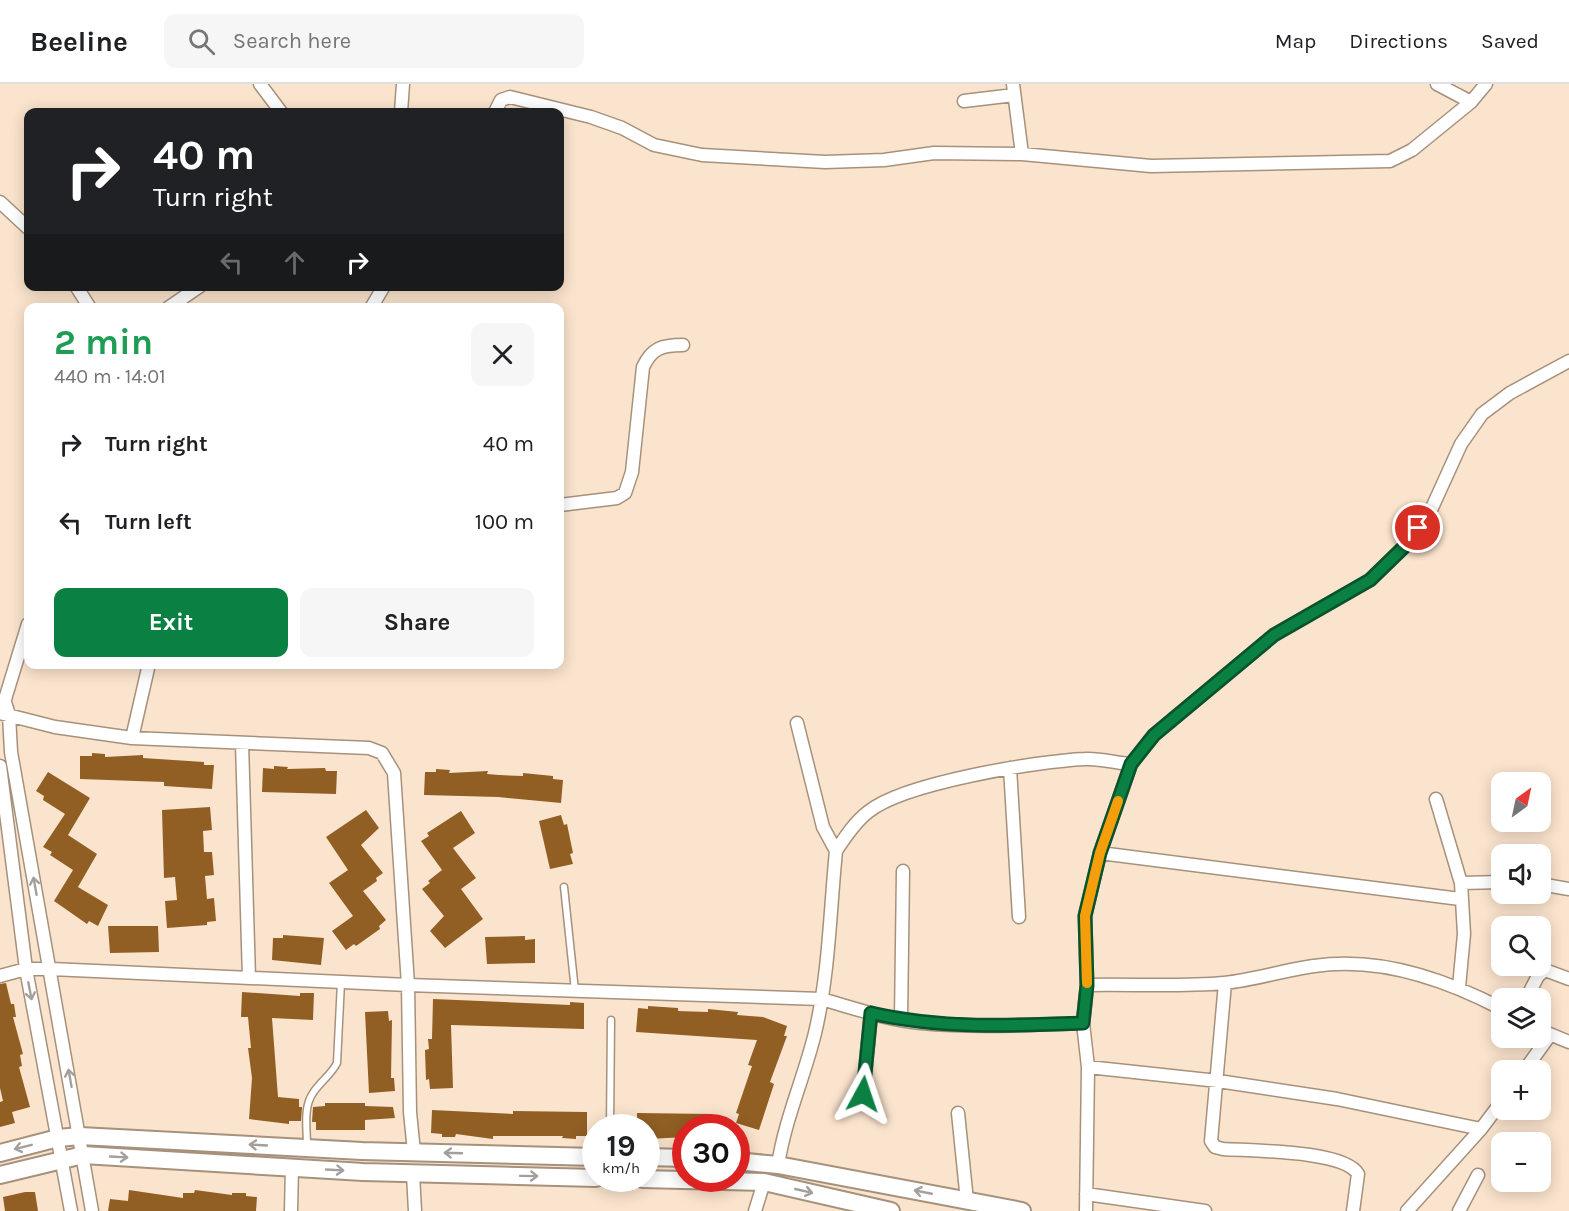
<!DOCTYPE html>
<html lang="en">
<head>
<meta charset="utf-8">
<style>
  body { margin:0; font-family:Karla,sans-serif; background:#f6f6f6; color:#202124; height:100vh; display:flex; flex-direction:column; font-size:22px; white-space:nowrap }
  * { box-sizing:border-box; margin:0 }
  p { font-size:20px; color:#757577 }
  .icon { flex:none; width:33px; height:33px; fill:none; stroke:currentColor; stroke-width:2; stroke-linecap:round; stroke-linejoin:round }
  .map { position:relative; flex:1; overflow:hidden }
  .side { position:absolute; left:24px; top:219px; width:540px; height:366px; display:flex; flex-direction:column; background:#fff; border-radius:12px; box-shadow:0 3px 15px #0003 }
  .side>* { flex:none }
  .hud { position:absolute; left:24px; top:24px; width:540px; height:183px; border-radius:12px; box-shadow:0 3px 15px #0003; background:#202124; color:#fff; overflow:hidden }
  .needle { width:39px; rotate:33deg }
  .fabs { position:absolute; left:1491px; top:688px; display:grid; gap:12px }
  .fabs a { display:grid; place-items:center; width:60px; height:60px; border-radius:12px; background:#fff; box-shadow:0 3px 15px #0003; font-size:30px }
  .speed { position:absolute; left:582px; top:1030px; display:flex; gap:12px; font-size:30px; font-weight:700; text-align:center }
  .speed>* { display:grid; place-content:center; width:78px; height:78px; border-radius:50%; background:#fff; box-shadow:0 3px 15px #0003; line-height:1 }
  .speed small { font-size:15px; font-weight:400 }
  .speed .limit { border:9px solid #d22; background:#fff; color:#111 }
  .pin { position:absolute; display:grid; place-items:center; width:51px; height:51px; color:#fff; margin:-26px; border:3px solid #fff; border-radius:50%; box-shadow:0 2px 6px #0007 }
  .me { position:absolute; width:66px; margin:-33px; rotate:5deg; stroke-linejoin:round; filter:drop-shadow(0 0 4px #0008) }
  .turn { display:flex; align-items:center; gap:21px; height:126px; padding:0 30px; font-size:27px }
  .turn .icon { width:78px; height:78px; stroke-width:2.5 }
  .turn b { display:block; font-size:42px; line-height:51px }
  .lanes { display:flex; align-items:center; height:57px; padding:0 30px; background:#0003; justify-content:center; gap:30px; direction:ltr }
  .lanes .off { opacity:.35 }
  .round { display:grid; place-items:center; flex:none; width:63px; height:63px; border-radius:12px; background:#f6f6f6 }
  .summary { display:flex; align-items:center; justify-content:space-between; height:102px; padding:0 30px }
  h1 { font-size:36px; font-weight:700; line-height:45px; color:#1e9e55 }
  .action { display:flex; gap:12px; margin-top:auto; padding:12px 30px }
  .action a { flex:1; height:69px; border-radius:12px; background:#0b8043; color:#fff; font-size:24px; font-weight:700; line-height:69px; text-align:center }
  .action a+a { background:#f6f6f6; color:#202124 }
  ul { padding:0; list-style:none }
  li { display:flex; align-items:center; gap:18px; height:78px; padding:0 30px }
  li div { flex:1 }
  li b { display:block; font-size:22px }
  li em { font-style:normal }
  header { display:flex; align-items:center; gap:36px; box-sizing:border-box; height:84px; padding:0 30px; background:#fff; border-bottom:2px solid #e0e0e0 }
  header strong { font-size:28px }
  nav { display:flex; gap:33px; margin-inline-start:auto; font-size:21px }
  .search { width:420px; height:54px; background:#f6f6f6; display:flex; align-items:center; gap:15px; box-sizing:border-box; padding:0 21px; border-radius:12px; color:#757577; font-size:22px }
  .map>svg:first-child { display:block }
  .building { fill:#915f23 }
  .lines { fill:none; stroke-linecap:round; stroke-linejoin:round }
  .lane-casing { stroke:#a6917c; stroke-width:9 }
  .street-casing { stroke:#a6917c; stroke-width:15 }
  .secondary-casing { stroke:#a6917c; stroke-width:20 }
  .lane { stroke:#fff; stroke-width:6 }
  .street { stroke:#fff; stroke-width:12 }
  .secondary { stroke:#fff; stroke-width:16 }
  .oneway { stroke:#a39f9c }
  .route-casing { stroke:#07532c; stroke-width:15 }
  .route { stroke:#0b8043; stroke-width:10 }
  .slow { stroke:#f59e0b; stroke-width:10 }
</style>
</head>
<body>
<header>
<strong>Beeline</strong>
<div class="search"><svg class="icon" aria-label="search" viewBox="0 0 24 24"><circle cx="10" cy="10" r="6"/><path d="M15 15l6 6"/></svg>Search here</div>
<nav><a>Map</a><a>Directions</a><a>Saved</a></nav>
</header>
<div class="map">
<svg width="1569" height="1127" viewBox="0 0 1569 1127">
  <rect width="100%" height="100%" fill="#fbe4cd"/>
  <path class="building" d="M92 669 105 670V673L143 671V674L204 678V681H214L212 705 164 702V698L80 695V672H92Z
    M274 682 288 683 287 685 325 684 326 687H337L336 710 262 708 263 684 274 685Z
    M436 685 450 686 449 689 488 687 487 690 499 691 523 692V689L553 692V695L563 696 561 719 498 713 424 711 425 688H436Z
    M48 688 90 714 68 751 97 770 78 803 108 821 98 842 89 837 87 840 54 817 73 786 50 771 52 768 43 763 65 730 43 716 44 712 36 707Z
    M210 723 212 746 203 747 204 768H212L214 791 205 792 207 815 214 814 216 837 207 838V841L167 844 165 817 177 816 175 793 164 794 162 726Z
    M366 726 379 744 361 761 383 789 376 794 377 797 363 807 386 836 379 842 380 845 356 862 354 860 346 866 332 847 353 832 329 799 348 786 326 753Z
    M461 727 475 749 453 764 476 794 461 805 483 835 445 864 430 847 444 832 422 805 430 799 428 797 442 786 421 757 429 752 427 749Z
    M561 731 564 741 567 740 573 769 570 770 573 780 550 785 539 737Z
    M108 842H158L159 868 110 869Z
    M283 851 324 854 321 881 272 876 273 854H283Z
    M525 852V856L535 855V879L487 880 485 853Z
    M6 899 11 920H14L16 933H13L23 970 20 971 22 982 19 983 30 1023 12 1028 15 1039 0 1043V1018L3 1017 0 1004V900Z
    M242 908 300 912V909H314L313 936 272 934 278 1013 299 1015V1023H302L301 1037H289V1040L249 1035 252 994 248 964H251L248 933H241Z
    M433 915 570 921V918L584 919V945L451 941 453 1004 430 1005 429 995 426 996 425 966 429 965 428 955H432Z
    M648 922 678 924V927L708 928V925L738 928 737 931 763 933 787 942 784 952H787L770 998 774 1000 759 1046 736 1039 739 1030 736 1029 752 982 748 981 757 956 636 948 638 924 648 925Z
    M388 927 389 937 392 936 391 994H394L395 1007 369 1009 365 928Z
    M325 1019H365V1022L393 1023 395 1034 365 1036V1046H316V1038H312L313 1023 325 1022Z
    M432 1026 513 1030V1027L587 1028V1052H576V1055L562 1054 563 1052H493V1055L456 1050 455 1053H442V1050L431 1049Z
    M637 1029 711 1030V1044H686V1053L648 1055 646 1044H637Z
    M129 1106 183 1114V1109H194L195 1106 232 1111V1109H246V1112L257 1113 256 1127H108L110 1115 128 1117Z
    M25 1108H35L38 1127H5L3 1113Z"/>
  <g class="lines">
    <g class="lane-casing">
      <path id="lane" d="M564 803 575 907
        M610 1044 611 936
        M307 1061C307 1045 303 1023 313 1009 320 998 331 991 337 979L341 898"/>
    </g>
    <g class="street-casing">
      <path id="street" d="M260 0 281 28
        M1013 0 1022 70
        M1437 0 1471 18
        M964 17 1014 11
        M401 28 403 0
        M495 28 501 16 510 13 591 33 622 44 654 61 702 71 825 78 884 76 934 69 1022 70 1151 82 1390 77 1412 66 1471 18 1486 0
        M0 118 28 144
        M76 202 90 224
        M168 224 200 202
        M371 224 384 202
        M560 421 617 414 625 409 632 388 643 283C652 264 662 261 683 261
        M5 618 9 631 11 668 92 1127
        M2 625 28 540
        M0 629 55 643 132 654 369 664 382 669 394 689 408 901 410 1028 414 1068
        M797 639 823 743 836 767
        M132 654 149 580
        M242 659 249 894
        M0 682 26 885 71 1127
        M1010 684 1019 833
        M1436 715 1461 799 1464 850 1459 903
        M1100 769 1460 815
        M1461 799 1502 798
        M1540 800 1569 805
        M0 892 26 885H51L408 901 821 915C854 924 887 936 921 939 974 944 1030 941 1083 939
        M1225 899 1211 1057 1215 1063 1223 1065C1251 1067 1344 1066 1358 1090L1353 1127
        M1087 901C1132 900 1179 903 1224 899 1254 896 1284 886 1314 882 1379 872 1445 895 1502 925
        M1526 915 1538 892 1545 886 1569 895
        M901 936 903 787
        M1540 946 1569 958
        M1088 983 1218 997 1337 1015 1481 1045
        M1524 987 1550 951
        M863 1010 871 929
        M958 1029 967 1117
        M778 1081C785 1035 804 994 815 949 829 890 830 827 836 767 845 753 855 738 868 728 903 699 1038 677 1085 675 1100 674 1116 679 1131 680
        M413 1090 415 1127
        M1086 1110 1205 1127
        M291 1127 292 1083
        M755 1127 764 1098
        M1086 1127 1088 983 1083 939 1087 901 1085 832 1100 769 1131 680 1154 651 1274 551 1370 496 1405 462 1431 426 1461 360 1482 330 1510 309 1569 277
        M1407 1127 1481 1045 1502 1017
        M1459 1127 1478 1091"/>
    </g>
    <g class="secondary-casing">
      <path id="secondary" d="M0 1069 58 1054 80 1052 362 1067 596 1073
        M646 1073 686 1074
        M736 1077 778 1081 1022 1127
        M0 1091 83 1071 363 1088 596 1094
        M642 1095 764 1098 891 1127"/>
    </g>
    <use href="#lane" class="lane"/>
    <use href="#street" class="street"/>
    <use href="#secondary" class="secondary"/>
  </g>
  <defs><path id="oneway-shaft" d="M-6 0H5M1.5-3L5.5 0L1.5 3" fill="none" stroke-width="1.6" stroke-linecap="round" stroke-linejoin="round" transform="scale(1.5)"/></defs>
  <g class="oneway">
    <use href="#oneway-shaft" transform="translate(35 802) rotate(-100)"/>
    <use href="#oneway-shaft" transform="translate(30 907) rotate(79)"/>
    <use href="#oneway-shaft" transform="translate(70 994) rotate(-100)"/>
    <use href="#oneway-shaft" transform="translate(258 1061) rotate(-177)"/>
    <use href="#oneway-shaft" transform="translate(23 1063) rotate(166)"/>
    <use href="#oneway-shaft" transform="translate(453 1069) rotate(-178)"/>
    <use href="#oneway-shaft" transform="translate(119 1073) rotate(3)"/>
    <use href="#oneway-shaft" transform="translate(335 1086) rotate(3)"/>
    <use href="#oneway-shaft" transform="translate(529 1092) rotate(1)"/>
    <use href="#oneway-shaft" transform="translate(804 1107) rotate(13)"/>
    <use href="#oneway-shaft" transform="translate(923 1108) rotate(-169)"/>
  </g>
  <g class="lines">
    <g class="route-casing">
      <path id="route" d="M863 1010 871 929C940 945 1012 942 1083 939L1087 901 1085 832 1100 769 1131 680 1154 651 1274 551 1370 496 1405 462 1418 444"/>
    </g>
    <use href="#route" class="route"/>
    <path class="slow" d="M1087 899 1085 832 1100 769 1118 717"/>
  </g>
</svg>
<div class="fabs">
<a><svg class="needle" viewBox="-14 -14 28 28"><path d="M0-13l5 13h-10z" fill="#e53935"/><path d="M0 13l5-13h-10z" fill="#757577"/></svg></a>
<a><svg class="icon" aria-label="sound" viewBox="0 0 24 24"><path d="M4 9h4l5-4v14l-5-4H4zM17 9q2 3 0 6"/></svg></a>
<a><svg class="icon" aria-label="search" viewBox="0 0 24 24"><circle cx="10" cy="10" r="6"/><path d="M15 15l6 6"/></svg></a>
<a><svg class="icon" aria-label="layers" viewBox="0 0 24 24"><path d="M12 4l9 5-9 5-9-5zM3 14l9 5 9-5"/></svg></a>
<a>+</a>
<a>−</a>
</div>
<div class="speed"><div>19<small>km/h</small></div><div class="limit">30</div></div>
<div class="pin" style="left:1418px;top:444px;background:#d93025"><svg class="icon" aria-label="arrive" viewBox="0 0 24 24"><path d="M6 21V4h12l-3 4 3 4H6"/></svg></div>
<svg class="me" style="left:863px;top:1010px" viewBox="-20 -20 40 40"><path d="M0-17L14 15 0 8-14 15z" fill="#0b8043" stroke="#fff" stroke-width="4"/></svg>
<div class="hud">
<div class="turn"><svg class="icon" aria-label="right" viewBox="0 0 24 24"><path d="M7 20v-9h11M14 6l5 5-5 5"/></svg><div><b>40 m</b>Turn right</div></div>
<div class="lanes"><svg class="icon off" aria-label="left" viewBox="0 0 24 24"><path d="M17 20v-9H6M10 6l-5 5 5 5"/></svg><svg class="icon off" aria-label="ahead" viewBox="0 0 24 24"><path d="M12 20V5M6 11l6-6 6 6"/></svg><svg class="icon" aria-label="right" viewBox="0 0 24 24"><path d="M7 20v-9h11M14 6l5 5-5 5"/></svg></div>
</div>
<section class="side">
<div class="summary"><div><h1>2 min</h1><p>440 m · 14:01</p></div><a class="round"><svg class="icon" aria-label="close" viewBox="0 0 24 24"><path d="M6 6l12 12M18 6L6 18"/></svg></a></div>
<ul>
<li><svg class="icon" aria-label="right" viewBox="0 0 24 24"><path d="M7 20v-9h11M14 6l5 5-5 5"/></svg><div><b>Turn right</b></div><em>40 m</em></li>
<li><svg class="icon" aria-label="left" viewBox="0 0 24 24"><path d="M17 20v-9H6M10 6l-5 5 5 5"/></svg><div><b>Turn left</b></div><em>100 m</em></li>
</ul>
<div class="action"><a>Exit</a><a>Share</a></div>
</section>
</div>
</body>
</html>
